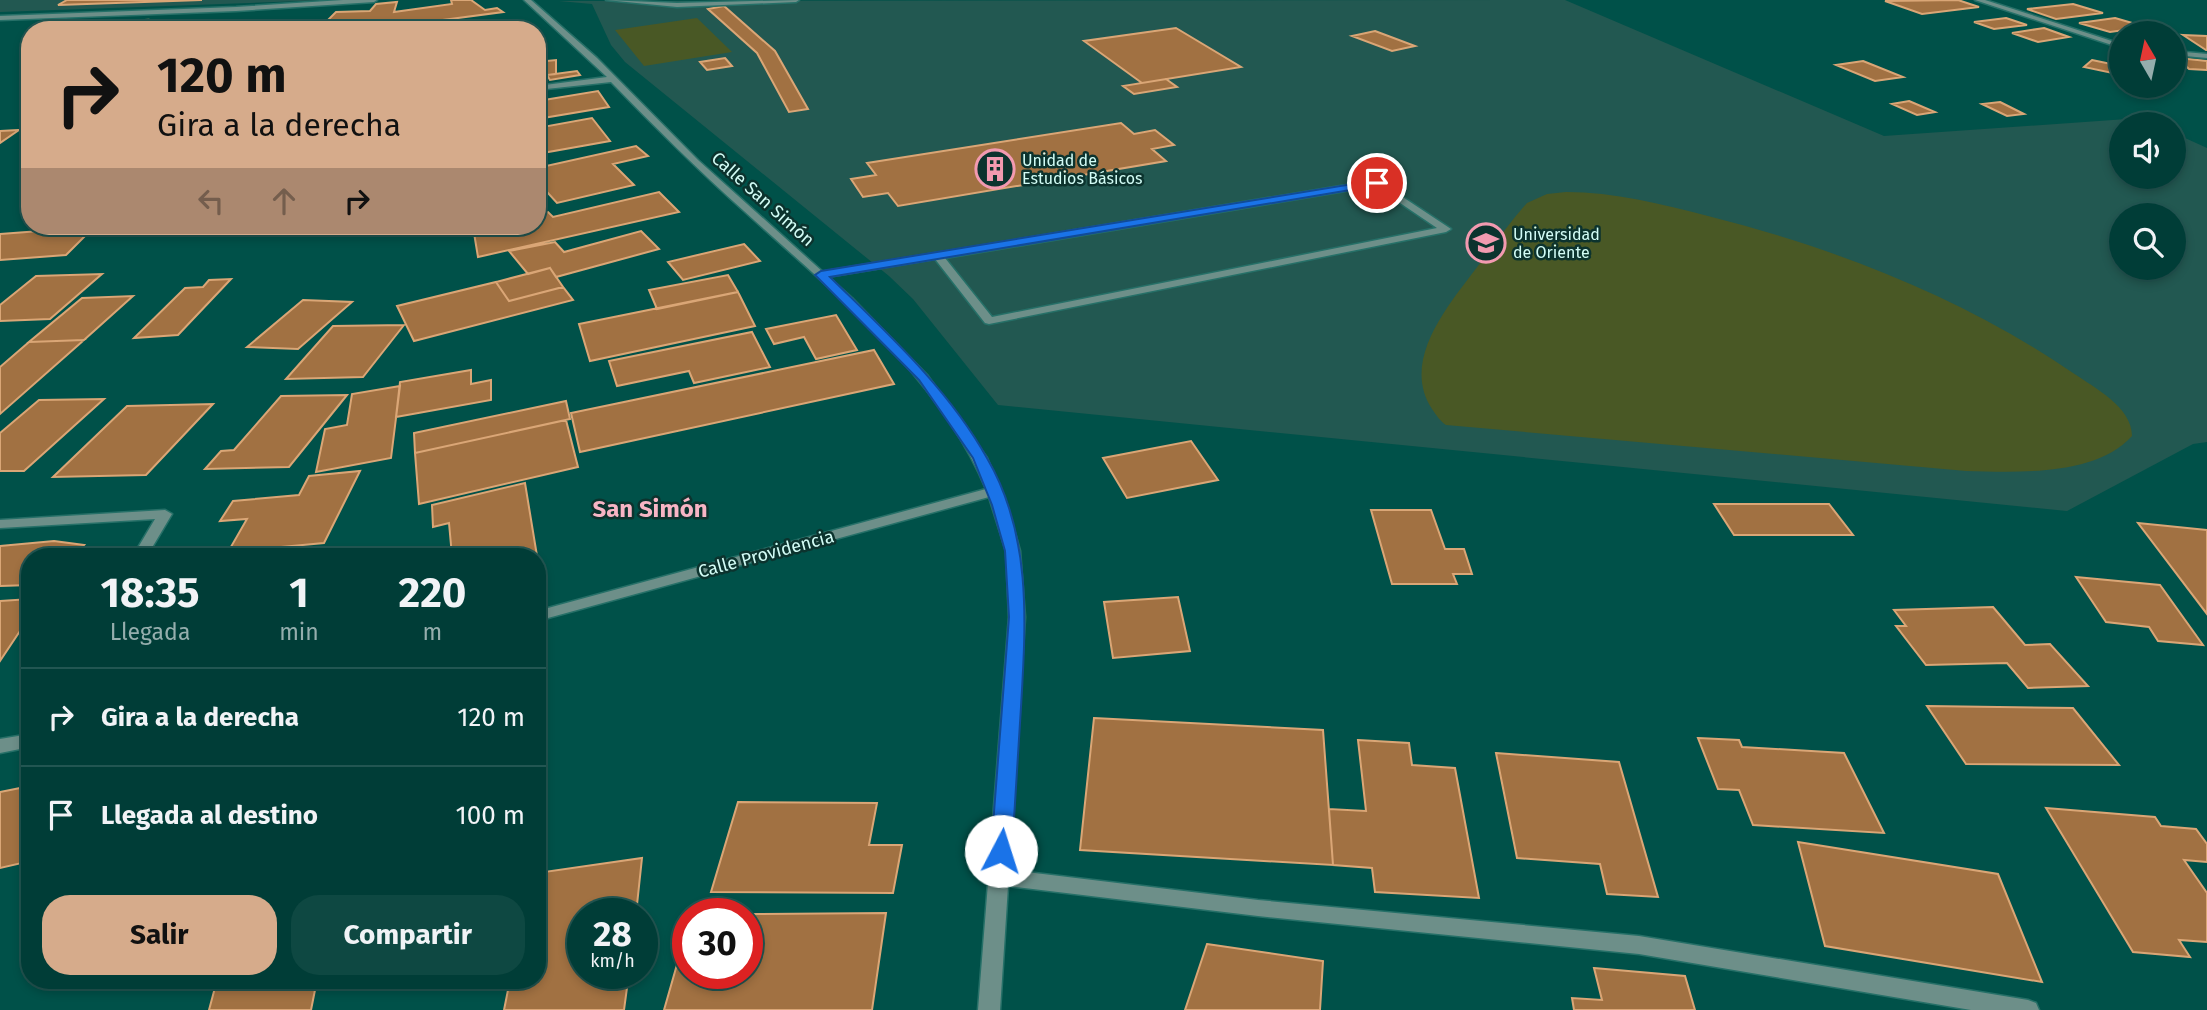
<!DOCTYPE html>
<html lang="es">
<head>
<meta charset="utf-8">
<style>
  body { margin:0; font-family:"Fira Sans",sans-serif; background:#0e4842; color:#f1f3f6; height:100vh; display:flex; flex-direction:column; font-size:26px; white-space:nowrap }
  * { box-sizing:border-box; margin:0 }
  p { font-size:23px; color:#95aead }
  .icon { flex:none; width:38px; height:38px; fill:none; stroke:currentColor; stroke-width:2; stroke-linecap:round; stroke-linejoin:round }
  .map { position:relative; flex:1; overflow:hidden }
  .panel { position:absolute; left:21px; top:548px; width:525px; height:441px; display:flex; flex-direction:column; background:#003d37; border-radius:28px; box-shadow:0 4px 10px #0003,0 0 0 2px #225652 }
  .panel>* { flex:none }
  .hud { position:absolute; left:21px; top:21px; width:525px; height:214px; border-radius:28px; box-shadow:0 4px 10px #0003,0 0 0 2px #225652; background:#d6ab8b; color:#111; overflow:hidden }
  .needle { width:46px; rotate:351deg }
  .fabs { position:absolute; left:2109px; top:21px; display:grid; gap:14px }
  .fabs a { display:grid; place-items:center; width:77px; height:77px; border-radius:50%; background:#003d37; box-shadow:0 4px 10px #0003,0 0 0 2px #225652; font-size:35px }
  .speed { position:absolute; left:567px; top:898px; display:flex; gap:14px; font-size:35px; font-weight:700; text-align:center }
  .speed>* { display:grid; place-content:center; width:91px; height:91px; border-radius:50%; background:#003d37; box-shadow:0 4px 10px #0003,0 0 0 2px #225652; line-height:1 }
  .speed small { font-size:18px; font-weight:400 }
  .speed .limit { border:10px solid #d22; background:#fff; color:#111 }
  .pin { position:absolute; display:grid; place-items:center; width:60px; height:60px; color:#fff; margin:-30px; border:4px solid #fff; border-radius:50%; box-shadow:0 2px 7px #0007 }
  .me { position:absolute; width:77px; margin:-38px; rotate:5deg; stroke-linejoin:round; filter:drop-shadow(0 0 5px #0008) }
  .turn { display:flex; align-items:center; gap:24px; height:147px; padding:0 21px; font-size:32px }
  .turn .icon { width:91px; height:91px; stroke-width:2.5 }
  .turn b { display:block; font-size:49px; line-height:60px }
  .lanes { display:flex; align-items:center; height:66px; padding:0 21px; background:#0003; justify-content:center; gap:35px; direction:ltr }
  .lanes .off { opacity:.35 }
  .eta { display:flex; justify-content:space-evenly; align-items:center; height:119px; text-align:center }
  .eta b { font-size:42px; font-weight:700; line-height:49px }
  .action { display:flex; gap:14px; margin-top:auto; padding:14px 21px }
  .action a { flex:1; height:80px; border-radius:28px; background:#d6ab8b; color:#111; font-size:28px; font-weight:700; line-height:80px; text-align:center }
  .action a+a { background:#0e4842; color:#f1f3f6 }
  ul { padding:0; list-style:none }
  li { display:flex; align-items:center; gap:21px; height:98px; padding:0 21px; border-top:2px solid #225652 }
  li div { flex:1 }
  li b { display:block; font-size:26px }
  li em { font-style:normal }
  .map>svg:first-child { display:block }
  .built { fill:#225851; fill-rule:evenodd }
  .green { fill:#495825 }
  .building { fill:#a17142; stroke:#daa676; stroke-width:2 }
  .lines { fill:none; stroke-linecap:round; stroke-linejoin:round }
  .lane-casing { stroke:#267068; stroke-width:3 }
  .street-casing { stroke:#267068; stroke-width:3 }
  .lane { fill:#6d8f89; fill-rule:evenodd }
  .street { fill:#6d8f89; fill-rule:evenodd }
  .route { fill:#1a73e8; stroke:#114b97; stroke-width:2 }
  .labels { text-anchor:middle; stroke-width:5; stroke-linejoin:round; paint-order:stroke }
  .far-poi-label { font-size:16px; fill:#d3fdf6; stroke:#0c332e; text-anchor:start }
  .street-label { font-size:18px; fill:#d3fdf6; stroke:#0c332e }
  .district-label { font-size:24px; font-weight:bold; fill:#f8b5c5; stroke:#0c332e }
</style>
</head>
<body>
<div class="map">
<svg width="2207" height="1010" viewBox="0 0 2207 1010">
  <rect width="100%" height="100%" fill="#005149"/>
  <path class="built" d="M0 0H328L0 12Z
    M1565 0 1884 136 2141 118 2155 124H2121V177H2174V133L2207 148V442L2193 444 2067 511 998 405 913 299 889 276 625 62 611 45 592 4 559 1ZM2121 215H2174V268H2121Z"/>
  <path class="green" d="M697 18 732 52 644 66 615 30Z
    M1566 192C1614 192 1662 204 1708 216 1835 248 1964 298 2073 373 2095 388 2132 407 2132 436 2095 477 2016 472 1966 471L1446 425C1440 421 1437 416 1432 409 1399 359 1452 301 1481 262 1496 242 1510 222 1527 203L1547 194Z"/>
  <path class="building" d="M67 0H202L58 5Z
    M451 0H471L485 10 497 8 503 12 367 30H318L336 12 370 11 376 4 397 2 394 12 452 4Z
    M1958 0 1979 7 1922 14 1885 1Z
    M2073 4 2103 13 2056 19 2027 9Z
    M724 6 775 51 808 109 789 112 757 53 708 9Z
    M2006 18 2027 25 1994 29 1974 22Z
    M2115 18 2146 27 2110 32 2079 23Z
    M146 20 131 30H91L104 22Z
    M171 21H201L186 30H157Z
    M527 22 525 30H432Z
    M1176 28 1241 67 1142 83 1084 41Z
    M2044 28 2069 37 2038 42 2012 33Z
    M1375 31 1415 46 1392 51 1352 36Z
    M2183 35 2207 36V50H2206Z
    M725 58 732 66 707 70 700 62Z
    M2178 58 2207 61V70L2189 69Z
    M556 60V74L537 76V62Z
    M2092 60 2121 66V70L2117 74 2084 67Z
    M1863 61 1903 77 1875 81 1836 65Z
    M577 71 580 75 550 80 547 75Z
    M1166 79 1177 87 1134 94 1123 86Z
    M598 91 609 107 537 119V108L542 107 538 101Z
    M1909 101 1935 112 1917 115 1892 104Z
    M2000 102 2024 114 2007 116 1982 104Z
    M592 118 610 141 537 154V128Z
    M1121 123 1134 134 1155 130 1174 145 1152 149 1166 161 898 206 888 193 863 197 851 179 876 175 867 163Z
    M19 130 0 143V131Z
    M636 146 648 156 613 164 634 185 557 203 537 181V168Z
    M659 192 679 212 478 257 473 227 537 226V214L548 212 553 217Z
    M94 227 66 255 0 260V234Z
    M641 231 659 249 556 277 550 268 528 274 509 251 555 242 564 252Z
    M744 244 760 261 683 280 668 262Z
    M550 268 563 287 509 301 496 282Z
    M102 274 50 319 0 321V305L36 276Z
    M728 275 738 292 657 309 649 290Z
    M231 279 178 335 134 338 185 288 203 287 209 280Z
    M496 282 509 301 563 287 573 300 414 341 397 306Z
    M738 292 755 326 590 361 579 324Z
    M133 296 84 340 29 342 82 298Z
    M303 300 352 302 298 349 247 347Z
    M836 315 857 350 816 359 804 337 774 344 766 329Z
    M404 325 363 377 286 379 333 326Z
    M752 332 770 367 694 383 689 371 617 386 609 361Z
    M84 340 0 414V367L29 342Z
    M874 350 894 384 580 452 571 413Z
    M471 370V384L491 380V400L396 417 400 382Z
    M400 386 391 458 316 472 325 429 347 425 352 394Z
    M347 395 289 467 205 469 221 451 234 450 281 396Z
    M104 399 24 471H0V433L39 400Z
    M566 401 570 419 415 453 414 433Z
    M213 404 146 475 53 477 127 406Z
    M566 420 578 467 419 504 415 453Z
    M1191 441 1218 480 1127 498 1103 458Z
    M360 471 324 543 228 552 247 519 220 521 233 501 299 495 309 476Z
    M525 483 538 562 537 556H452L449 523 433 527 432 505Z
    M1714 504H1829L1853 535H1734Z
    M1371 510H1431L1445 549H1464L1472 574H1453L1457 584H1392Z
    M2138 523 2207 530V614Z
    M54 541 84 545 72 556H30V585L0 586V546Z
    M2076 577 2160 585 2203 645 2158 641 2149 627 2106 622Z
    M1178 597 1190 651 1113 658 1104 602Z
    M30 599V616L0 661V601Z
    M1993 607 2025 645 2050 644 2088 686 2028 688 2007 663 1926 665 1896 626H1906L1894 610Z
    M1927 706 2073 708 2119 765 1966 764Z
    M1094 718 1323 730 1333 865 1080 850Z
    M1698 738 1739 740 1742 747 1844 753 1884 833 1753 825 1739 790 1718 789Z
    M1358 740 1409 743 1412 765 1455 768 1479 898 1375 892 1372 868 1333 865 1329 809 1366 811Z
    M1496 753 1619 762 1658 897 1607 894 1600 864 1517 858Z
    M30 786V846L22 863 0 868V792Z
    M738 802 877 803 869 845H902L893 893 711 892Z
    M2046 808 2155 817 2161 826 2196 829 2207 844V862L2184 860 2207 893V942L2179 940 2190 957 2133 952Z
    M1798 842 1998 874 2042 982 1825 946Z
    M642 858 636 914H583V973H629L624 1010H504L510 980H537V873Z
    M886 913 872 1010H664L688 926V973H747V914Z
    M1207 944 1323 961 1320 1010H1185Z
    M1594 968 1685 976 1695 1010H1574L1572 998 1602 1000Z
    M217 980H317L311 1010H209Z"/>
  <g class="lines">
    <g class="lane-casing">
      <path id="lane" d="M606 0 677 3 799 0 796 2 677 7Z
        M1377 180 1451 229 1446 232 989 324 985 323 935 259 821 278 816 275 821 272ZM1375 186 1437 228 992 317 945 258Z"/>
    </g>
    <g class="street-casing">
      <path id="street" d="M343 0H377L374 2 236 11 0 20V16L236 7Z
        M524 0H531L597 58 698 160 852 298 927 375 987 458 1007 505 1020 551 1025 617 1009 870 1258 900 1639 936 2028 1000 2036 1003 2039 1010H1971L1639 954 1258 916 1008 886 1000 1010H978L1009 617 1006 551 989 497 537 621V611L986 489C940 377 832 291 744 211 698 170 654 126 611 82L537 90V86L607 77Z
        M1975 0H1985L2121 44V48Z
        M2174 51 2207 54V58L2174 55Z
        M165 510 172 514 147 556H133L155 519 0 528V520Z
        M30 734V747L0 753V739Z"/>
    </g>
    <use href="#lane" class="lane"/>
    <use href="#street" class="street"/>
  </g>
  <path class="route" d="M1377 180 1382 183 1380 185 830 277C887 333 948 388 987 458 1032 535 1026 622 1021 707 1018 755 1015 803 1012 851L1009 857 1001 860 994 857 991 851 1009 617 1005 551 992 505 973 458 919 380 815 275 821 271Z"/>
  <defs>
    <g id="building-ring" transform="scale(2.0125)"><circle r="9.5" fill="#0c332e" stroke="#f29ab0" stroke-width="1.5"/><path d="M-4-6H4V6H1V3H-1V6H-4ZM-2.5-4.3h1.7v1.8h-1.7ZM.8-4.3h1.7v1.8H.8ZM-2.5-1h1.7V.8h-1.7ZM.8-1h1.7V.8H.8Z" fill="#f29ab0"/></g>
    <g id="university-ring" transform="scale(2.0125)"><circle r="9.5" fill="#0c332e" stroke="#f29ab0" stroke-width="1.5"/><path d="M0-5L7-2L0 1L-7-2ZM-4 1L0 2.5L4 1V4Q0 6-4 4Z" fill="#f29ab0"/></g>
  </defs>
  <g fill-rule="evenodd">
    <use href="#building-ring" x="995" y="169"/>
    <use href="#university-ring" x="1486" y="243"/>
  </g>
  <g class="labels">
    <g class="far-poi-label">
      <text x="1022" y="166">Unidad de<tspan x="1022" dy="18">Estudios Básicos</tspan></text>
      <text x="1513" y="240">Universidad<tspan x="1513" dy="18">de Oriente</tspan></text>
    </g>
    <g class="street-label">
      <text transform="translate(763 199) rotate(42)" y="6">Calle San Simón</text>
      <text transform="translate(766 554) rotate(-15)" y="6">Calle Providencia</text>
    </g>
    <g class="district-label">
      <text x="650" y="517">San Simón</text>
    </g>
  </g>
</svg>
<div class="fabs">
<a><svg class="needle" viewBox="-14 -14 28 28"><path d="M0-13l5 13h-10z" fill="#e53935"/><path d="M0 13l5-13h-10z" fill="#95aead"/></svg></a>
<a><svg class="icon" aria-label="sound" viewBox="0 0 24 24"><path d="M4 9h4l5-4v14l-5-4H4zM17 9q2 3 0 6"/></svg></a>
<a><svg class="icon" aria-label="search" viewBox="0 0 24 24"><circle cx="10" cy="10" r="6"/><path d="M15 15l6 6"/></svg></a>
</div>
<div class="speed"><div>28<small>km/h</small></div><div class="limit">30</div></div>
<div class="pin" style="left:1377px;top:183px;background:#d93025"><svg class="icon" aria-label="arrive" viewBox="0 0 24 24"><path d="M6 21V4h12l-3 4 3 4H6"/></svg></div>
<svg class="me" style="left:1001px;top:851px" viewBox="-20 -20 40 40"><circle r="19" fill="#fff"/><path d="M0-13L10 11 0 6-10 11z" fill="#1a73e8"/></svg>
<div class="hud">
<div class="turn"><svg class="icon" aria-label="right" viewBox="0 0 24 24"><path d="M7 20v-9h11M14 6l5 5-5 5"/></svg><div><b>120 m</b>Gira a la derecha</div></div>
<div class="lanes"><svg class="icon off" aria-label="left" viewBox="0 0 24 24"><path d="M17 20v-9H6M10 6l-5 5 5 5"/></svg><svg class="icon off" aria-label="ahead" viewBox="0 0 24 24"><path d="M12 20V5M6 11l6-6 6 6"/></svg><svg class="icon" aria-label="right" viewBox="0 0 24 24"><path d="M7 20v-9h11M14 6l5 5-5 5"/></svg></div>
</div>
<section class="panel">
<div class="eta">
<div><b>18:35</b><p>Llegada</p></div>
<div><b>1</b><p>min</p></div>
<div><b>220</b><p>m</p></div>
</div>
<ul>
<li><svg class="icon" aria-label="right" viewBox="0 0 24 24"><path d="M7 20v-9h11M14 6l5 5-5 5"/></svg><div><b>Gira a la derecha</b></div><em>120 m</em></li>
<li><svg class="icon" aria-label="arrive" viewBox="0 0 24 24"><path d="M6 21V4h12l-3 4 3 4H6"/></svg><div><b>Llegada al destino</b></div><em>100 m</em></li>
</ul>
<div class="action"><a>Salir</a><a>Compartir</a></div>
</section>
</div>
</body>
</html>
